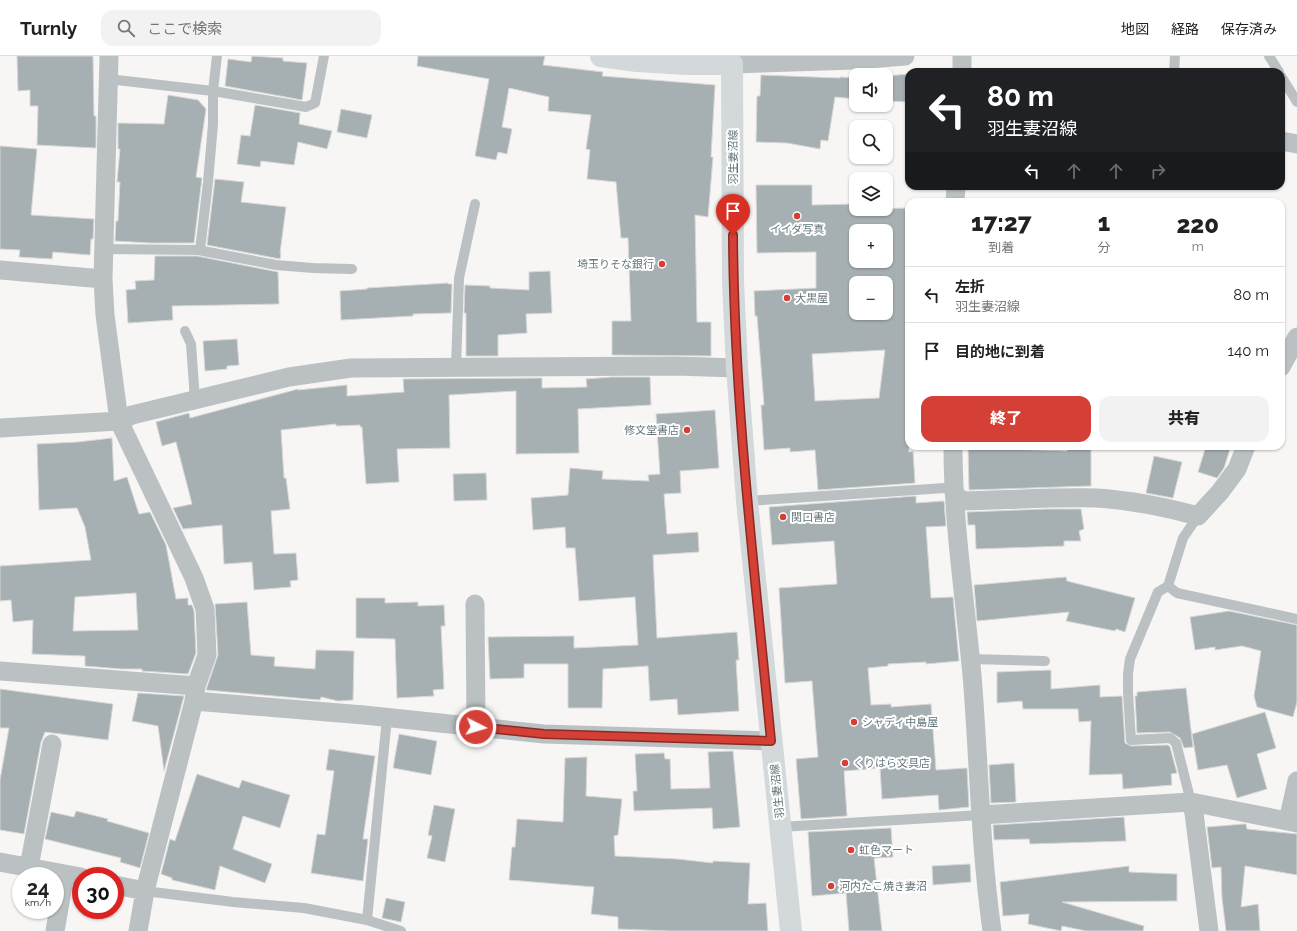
<!DOCTYPE html>
<html lang="ja">
<head>
<meta charset="utf-8">
<style>
  body { margin:0; font-family:Raleway,"Noto Sans JP",sans-serif; background:#f2f2f2; color:#222; height:100vh; display:flex; flex-direction:column; font-size:15px; white-space:nowrap }
  * { box-sizing:border-box; margin:0 }
  p { font-size:13px; color:#767676 }
  .icon { flex:none; width:22px; height:22px; fill:none; stroke:currentColor; stroke-width:2; stroke-linecap:round; stroke-linejoin:round }
  .map { position:relative; flex:1; overflow:hidden }
  .side { position:absolute; left:905px; top:142px; width:380px; height:252px; display:flex; flex-direction:column; background:#fff; border-radius:12px; box-shadow:0 1px 3px #0004 }
  .side>* { flex:none }
  .top-card { position:absolute; left:905px; top:12px; width:380px; height:122px; border-radius:12px; box-shadow:0 1px 3px #0004; background:#202124; color:#fff; overflow:hidden }
  .buttons { position:absolute; left:849px; top:12px; display:grid; gap:8px }
  .buttons a { display:grid; place-items:center; width:44px; height:44px; border-radius:8px; background:#fff; box-shadow:0 1px 3px #0004; font-size:20px }
  .speed { position:absolute; left:12px; top:811px; display:flex; gap:8px; font-size:20px; font-weight:700; text-align:center }
  .speed>* { display:grid; place-content:center; width:52px; height:52px; border-radius:50%; background:#fff; box-shadow:0 1px 3px #0004; line-height:1 }
  .speed small { font-size:10px; font-weight:400 }
  .speed .limit { border:6px solid #d22; background:#fff; color:#111 }
  .pin { position:absolute; display:grid; place-items:center; width:34px; height:34px; color:#fff; margin:-41px -17px; border-radius:50% 50% 50% 0; rotate:-45deg; box-shadow:0 0 4px #0007 }
  .pin .icon { rotate:45deg }
  .me { position:absolute; width:44px; margin:-22px; rotate:95deg; stroke-linejoin:round; filter:drop-shadow(0 0 3px #0008) }
  .turn { display:flex; align-items:center; gap:14px; height:84px; padding:0 16px; font-size:18px }
  .turn .icon { width:52px; height:52px; stroke-width:2.5 }
  .turn b { display:block; font-size:28px; line-height:34px }
  .lanes { display:flex; align-items:center; height:38px; padding:0 16px; background:#0003; justify-content:center; gap:20px; direction:ltr }
  .lanes .off { opacity:.35 }
  .eta { display:flex; justify-content:space-evenly; align-items:center; height:68px; text-align:center }
  .eta b { font-size:24px; font-weight:800; line-height:28px }
  .primary-button { display:flex; gap:8px; margin-top:auto; padding:8px 16px }
  .primary-button a { flex:1; height:46px; border-radius:12px; background:#d44036; color:#fff; font-size:16px; font-weight:800; line-height:46px; text-align:center }
  .primary-button a+a { background:#f2f2f2; color:#222 }
  ul { padding:0; list-style:none }
  li { display:flex; align-items:center; gap:12px; height:56px; padding:0 16px; border-top:1px solid #e0e0e0 }
  li div { flex:1 }
  li b { display:block; font-size:15px }
  li em { font-style:normal }
  header { display:flex; align-items:center; gap:24px; box-sizing:border-box; height:56px; padding:0 20px; background:#fff; border-bottom:1px solid #e0e0e0 }
  header strong { font-size:19px }
  nav { display:flex; gap:22px; margin-inline-start:auto; font-size:14px }
  .search { width:280px; height:36px; background:#f2f2f2; display:flex; align-items:center; gap:10px; box-sizing:border-box; padding:0 14px; border-radius:12px; color:#767676; font-size:15px }
  .map>svg:first-child { display:block }
  .building { fill:#a6afb2; stroke:#d8d8d6; fill-rule:evenodd }
  .lines { fill:none; stroke-linecap:round; stroke-linejoin:round }
  .service { stroke:#bbc1c3; stroke-width:10 }
  .minor { stroke:#bbc1c3; stroke-width:19 }
  .primary { stroke:#d3d8da; stroke-width:22 }
  .route-casing { stroke:#8a2a23; stroke-width:10 }
  .route { stroke:#d44036; stroke-width:7 }
  .poi-dot { fill:#d44036; stroke:#fff; stroke-width:1.5 }
  .labels { text-anchor:middle; stroke-width:4; stroke-linejoin:round; paint-order:stroke }
  .street-label { font-size:11px; fill:#64767c; stroke:#fff }
  .poi-label { font-size:11px; fill:#64767c; stroke:#fff; text-anchor:start }
</style>
</head>
<body>
<header>
<strong>Turnly</strong>
<div class="search"><svg class="icon" aria-label="search" viewBox="0 0 24 24"><circle cx="10" cy="10" r="6"/><path d="M15 15l6 6"/></svg>ここで検索</div>
<nav><a>地図</a><a>経路</a><a>保存済み</a></nav>
</header>
<div class="map">
<svg width="1297" height="875" viewBox="0 0 1297 875">
  <rect width="100%" height="100%" fill="#f7f6f4"/>
  <path class="building" d="M17 0H93L94 60H96V92L37 89 38 50H30V34L18 35Z
    M252 0 283 2V5L307 7 302 44 225 30 228 3 251 6Z
    M418 0H545L543 9 603 16 602 20 715 29 711 101H713L708 161 695 159 697 266H711V300L612 299V265H631L628 182H621L616 126 587 123 590 94 586 93 591 59 548 55 549 41 509 32 502 71 512 73 507 98 498 96 496 104 475 100 489 23 417 10Z
    M909 18V46L886 45V20Z
    M761 19 840 22V21L856 22V43L835 41 828 85 821 84 820 93 787 87 756 86 757 40H760Z
    M168 39 198 44 206 53 196 121 202 122 194 187H151L115 185 116 165H118L120 126H117L120 93H118V67L164 68Z
    M255 49 300 57 299 68 332 75 327 93 298 86 294 109 261 105 260 111 237 108 241 79 250 80Z
    M341 53 372 59 367 82 337 76Z
    M0 90 37 93 31 159 94 163 93 183H91L90 199 53 196 52 203 19 201 20 194 0 193Z
    M215 123 244 126 241 146 286 151 280 197H281L280 203 207 189Z
    M756 129H812V149L856 148V153L909 152V396L913 395 915 427 818 434 815 394 790 396V392L764 394 761 349H764L757 260H755L754 235 816 232V196L757 197ZM856 175H886V205H856ZM856 227H886V257H856ZM885 294 879 342 815 345 812 298Z
    M155 200H197L278 216 279 248 172 250 173 264 128 267 126 234 136 233 135 225 154 224Z
    M550 215 552 257 526 258 527 277 498 279V300H466V257H464L465 229 490 230V232L529 234V216Z
    M448 227V228H452L451 257 413 258V260L341 264 340 235 367 233V232Z
    M237 283 239 309 227 310V313L205 315 203 285Z
    M612 321H650L651 349 578 353 579 397 516 398V335L449 339 450 392 397 393 399 426 366 428 362 371H360V369L336 370V368L281 374 284 422H286L290 453 271 455 274 498 296 497 298 524 290 525 291 531 254 534 252 506 224 508 222 469 183 473 173 452 192 448 176 386 162 390 156 366 189 357 190 362 298 333V334L347 329V340L404 336 403 323 542 322V332L587 331 586 323Z
    M715 354 719 412 680 415 681 437 664 438 667 478 698 476 699 496 653 499 657 582 737 576 739 604H736L739 655 678 659 677 643 650 645 648 610 603 613 602 652H568V608H524V622L490 623 488 581 574 580V592L638 589 635 541 579 545 575 492H566L565 471 533 474 531 442 568 439 570 412 603 415 602 423 649 425 648 419 660 418 656 358Z
    M112 382 114 425 127 421 139 458 150 456 166 489 176 543 188 542V549H192L194 555 196 597 188 618 142 615V613H122L85 610V600L32 598 33 564 13 566 11 544 0 545V510L91 504 85 471 77 452 39 454 37 388 78 386ZM136 537 138 574 73 575 75 541Z
    M968 390H1011V393L1067 395V390H1091V430L969 434Z
    M1206 390H1231L1224 412 1217 422 1198 416Z
    M1154 400 1182 406 1173 442 1146 437Z
    M486 417 487 444 454 445 453 418Z
    M916 440V447L944 445 946 470 926 471 931 542 953 541 959 605 926 608V606L888 608V610L868 612 871 649 891 648V651L931 648 936 714 967 712 969 751 939 754 938 739 882 743 880 712 844 715 847 760 801 763 796 703 818 701 812 625 785 627 779 532 837 528 834 485 772 489 769 451Z
    M1046 453H1081L1084 473 1079 475 1081 485H1064V490L976 493 975 469H968L967 456Z
    M1066 521 1067 525 1135 542 1125 576 1116 573 1115 575 1066 565 1069 556 977 565 974 529Z
    M356 542H385V547L418 546V550L444 549 445 570H441L444 633 433 634 434 640 397 642 395 583 356 582Z
    M247 546 251 599 275 601 274 610 315 613 316 594 354 595 353 644 338 645 321 641 320 644 206 634 218 599 215 548Z
    M1229 555 1297 569V646L1293 661 1257 651 1254 640 1261 595 1242 590 1215 594V591L1195 594 1190 561Z
    M1051 614V633L1100 629V641L1122 640 1125 687 1131 690 1168 689 1170 691 1177 717 1171 718 1172 729 1123 733 1122 718 1089 719 1091 665 1079 666 1078 653H1023L1022 645 997 647V616Z
    M1186 632 1193 691 1184 692 1180 682 1170 676 1137 677 1135 640H1137V636Z
    M0 633 113 648 108 684 45 676 41 686 24 778 0 774V724L9 672H0Z
    M138 637 184 640 164 715 158 670 132 665Z
    M1265 656 1276 692 1257 698 1267 733 1237 742 1227 709 1198 714 1192 678Z
    M399 678 437 685 431 719 393 712Z
    M329 693 375 700 363 783H368L363 825 311 817 317 778 325 779 334 715 326 714Z
    M733 695 740 771 713 773 712 752 634 755 633 735H637L635 698 664 697 665 703H670L671 733 710 732 708 696Z
    M587 701 586 740 622 743 618 779 614 780 615 800 677 803 713 807V805L750 807 748 848 766 847 768 875H670L618 873V861L591 858 594 831 509 824 512 791H515L517 763 563 766 565 702Z
    M1014 707 1016 746 991 747 989 709Z
    M197 718 239 732 242 724 290 739 280 772 243 760 233 793 272 808 265 827 220 810 215 834 172 824V822L161 818 170 783 175 785Z
    M434 749 455 753 445 806 427 802 432 780 428 779Z
    M76 755 108 763 107 765 149 777 140 812 120 806 121 802 45 783 51 756 74 761Z
    M1124 761 1126 785 1030 788 1029 783 994 784 993 769Z
    M1244 768H1246L1247 773 1297 778V819L1245 810 1241 851 1258 848 1260 875H1226L1222 842 1221 811 1212 812 1207 771Z
    M891 772 893 801 874 802 882 875H849L846 837 812 840 808 776Z
    M970 808 971 826 933 829 932 810Z
    M1129 810V816L1177 818V845L1062 846 1144 870 1143 875H1086L1062 870 1061 875 1028 868 1029 858 1003 860 1000 826Z
    M386 842 405 846 401 866 382 862Z"/>
  <g class="lines">
    <path class="service" d="M1269 0 1279 16
      M1174 16 1175 0
      M1281 20 1297 46
      M108 23 213 35 306 51 315 47 324 0
      M104 193 198 194 276 209 313 212 352 213
      M200 194 208 126 213 68V35L217 0
      M185 275 191 288 195 344
      M456 311 459 222 475 148
      M747 445 945 432 954 437
      M1168 530 1177 537 1297 563
      M970 603 1045 605
      M1191 746 1176 687 1170 682 1131 684 1128 637V618L1130 603 1158 536 1168 530 1183 482 1198 460
      M780 771 981 759
      M145 835 233 846 304 852 367 864 401 875
      M367 864 387 662"/>
    <path class="minor" d="M109 0 103 223 105 259 119 365 194 522 205 553 207 599 196 630 194 645 145 835 138 875
      M732 8 855 4 905 0
      M962 16V0
      M1281 85 1297 88
      M955 146 956 130
      M0 214 103 223
      M1281 311 1297 281
      M0 372 119 365 132 359 289 321 351 312 675 310 737 312
      M953 390C953 467 965 543 972 619 979 704 980 790 992 875
      M954 437 962 445C1007 444 1052 441 1096 442 1131 444 1165 451 1198 460L1220 436 1237 413 1246 390
      M475 548 476 671
      M0 615 196 630
      M194 645 364 659 544 678 771 685
      M1191 746 1194 757 1209 875
      M981 759 1191 746 1297 767
      M1288 765 1297 725
      M0 806 81 821
      M29 811 52 688
      M115 829 145 835
      M55 875 65 818"/>
    <path class="primary" d="M601 0 637 5 686 8H732L733 226 737 312 747 445 791 875"/>
  </g>
  <g class="lines">
    <g class="route-casing">
      <path id="route" d="M476 671 544 678 771 685C755 517 734 349 733 179"/>
    </g>
    <use href="#route" class="route"/>
  </g>
  <g class="poi-dot">
    <circle cx="797" cy="160" r="4"/>
    <circle cx="662" cy="208" r="4"/>
    <circle cx="787" cy="242" r="4"/>
    <circle cx="687" cy="374" r="4"/>
    <circle cx="783" cy="461" r="4"/>
    <circle cx="854" cy="666" r="4"/>
    <circle cx="845" cy="707" r="4"/>
    <circle cx="851" cy="794" r="4"/>
    <circle cx="831" cy="830" r="4"/>
  </g>
  <g class="labels">
    <g class="street-label">
      <text transform="translate(733 101) rotate(-90)" y="4">羽生妻沼線</text>
      <text transform="translate(777 735) rotate(-96)" y="4">羽生妻沼線</text>
    </g>
    <g class="poi-label">
      <text x="797" y="177" text-anchor="middle">イイダ写真</text>
      <text x="654" y="212" text-anchor="end">埼玉りそな銀行</text>
      <text x="795" y="246">大黒屋</text>
      <text x="679" y="378" text-anchor="end">修文堂書店</text>
      <text x="791" y="465">関口書店</text>
      <text x="862" y="670">シャディ中島屋</text>
      <text x="853" y="711">くりはら文具店</text>
      <text x="859" y="798">虹色マート</text>
      <text x="839" y="834">河内たこ焼き妻沼</text>
    </g>
  </g>
</svg>
<div class="buttons">
<a><svg class="icon" aria-label="sound" viewBox="0 0 24 24"><path d="M4 9h4l5-4v14l-5-4H4zM17 9q2 3 0 6"/></svg></a>
<a><svg class="icon" aria-label="search" viewBox="0 0 24 24"><circle cx="10" cy="10" r="6"/><path d="M15 15l6 6"/></svg></a>
<a><svg class="icon" aria-label="layers" viewBox="0 0 24 24"><path d="M12 4l9 5-9 5-9-5zM3 14l9 5 9-5"/></svg></a>
<a>+</a>
<a>−</a>
</div>
<div class="speed"><div>24<small>km/h</small></div><div class="limit">30</div></div>
<div class="pin" style="left:733px;top:179px;background:#d93025"><svg class="icon" aria-label="arrive" viewBox="0 0 24 24"><path d="M6 21V4h12l-3 4 3 4H6"/></svg></div>
<svg class="me" style="left:476px;top:671px" viewBox="-20 -20 40 40"><circle r="17" fill="#d44036" stroke="#fff" stroke-width="3"/><path d="M0-11L8 9 0 5-8 9z" fill="#fff"/></svg>
<div class="top-card">
<div class="turn"><svg class="icon" aria-label="left" viewBox="0 0 24 24"><path d="M17 20v-9H6M10 6l-5 5 5 5"/></svg><div><b>80 m</b>羽生妻沼線</div></div>
<div class="lanes"><svg class="icon" aria-label="left" viewBox="0 0 24 24"><path d="M17 20v-9H6M10 6l-5 5 5 5"/></svg><svg class="icon off" aria-label="ahead" viewBox="0 0 24 24"><path d="M12 20V5M6 11l6-6 6 6"/></svg><svg class="icon off" aria-label="ahead" viewBox="0 0 24 24"><path d="M12 20V5M6 11l6-6 6 6"/></svg><svg class="icon off" aria-label="right" viewBox="0 0 24 24"><path d="M7 20v-9h11M14 6l5 5-5 5"/></svg></div>
</div>
<section class="side">
<div class="eta">
<div><b>17:27</b><p>到着</p></div>
<div><b>1</b><p>分</p></div>
<div><b>220</b><p>m</p></div>
</div>
<ul>
<li><svg class="icon" aria-label="left" viewBox="0 0 24 24"><path d="M17 20v-9H6M10 6l-5 5 5 5"/></svg><div><b>左折</b><p>羽生妻沼線</p></div><em>80 m</em></li>
<li><svg class="icon" aria-label="arrive" viewBox="0 0 24 24"><path d="M6 21V4h12l-3 4 3 4H6"/></svg><div><b>目的地に到着</b></div><em>140 m</em></li>
</ul>
<div class="primary-button"><a>終了</a><a>共有</a></div>
</section>
</div>
</body>
</html>
